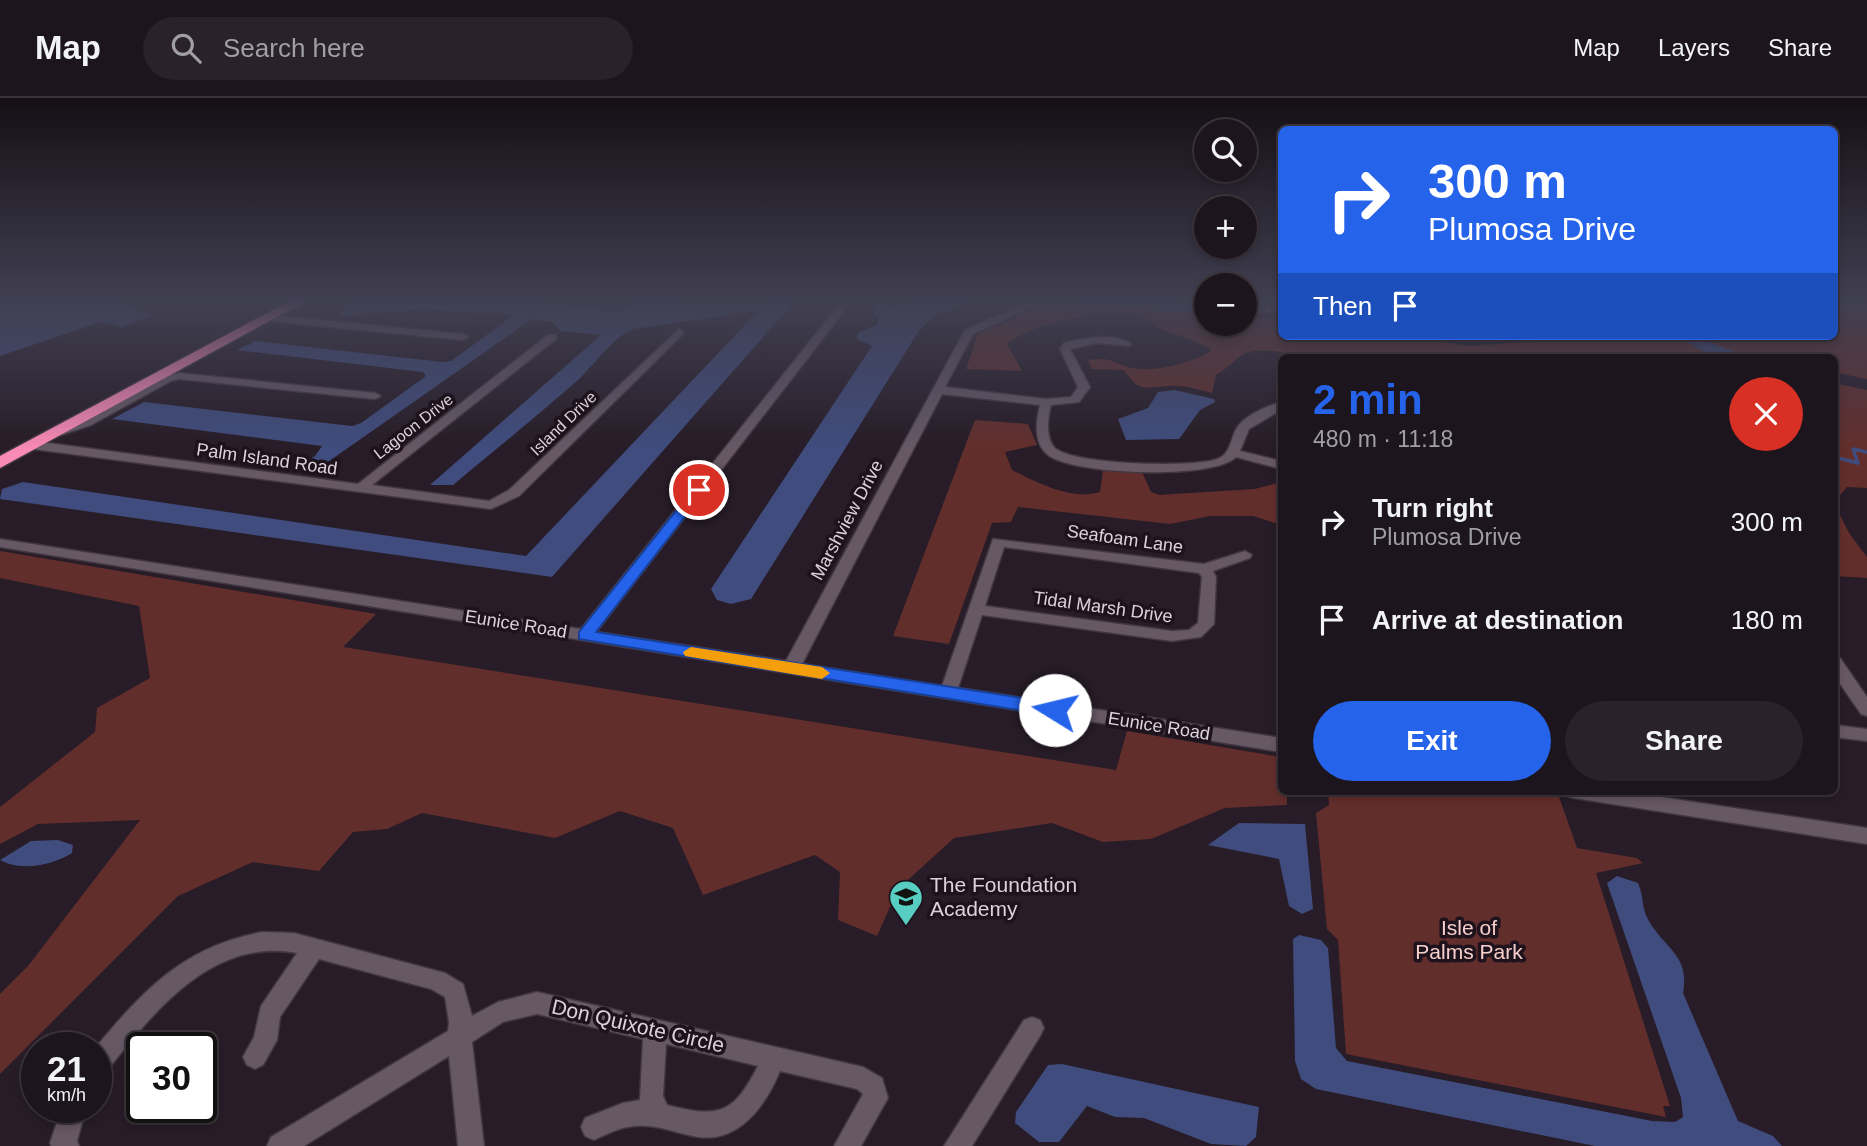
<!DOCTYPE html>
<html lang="en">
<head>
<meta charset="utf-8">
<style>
  body { margin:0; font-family:Helvetica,sans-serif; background:#2a222a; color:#f1f3f6; height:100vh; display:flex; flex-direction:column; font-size:26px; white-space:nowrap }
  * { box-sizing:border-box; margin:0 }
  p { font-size:23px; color:#a09fa4 }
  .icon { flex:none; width:38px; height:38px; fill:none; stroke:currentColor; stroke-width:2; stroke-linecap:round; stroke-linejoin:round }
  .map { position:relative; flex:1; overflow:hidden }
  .side { position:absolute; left:1278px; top:256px; width:560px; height:441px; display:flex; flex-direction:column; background:#1d151d; border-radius:10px; box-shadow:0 4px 10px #0003,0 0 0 2px #3b343b }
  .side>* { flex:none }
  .hud { position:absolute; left:1278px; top:28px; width:560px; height:214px; border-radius:10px; box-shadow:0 4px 10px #0003,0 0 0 2px #3b343b; background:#2563eb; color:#fff; overflow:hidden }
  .tools { position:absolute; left:1194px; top:21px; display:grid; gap:14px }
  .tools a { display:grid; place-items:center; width:63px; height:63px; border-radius:50%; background:#1d151d; box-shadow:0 4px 10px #0003,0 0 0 2px #3b343b; font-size:35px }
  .speed { position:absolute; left:21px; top:934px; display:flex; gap:14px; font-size:35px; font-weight:700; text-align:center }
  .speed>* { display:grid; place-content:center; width:91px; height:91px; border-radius:50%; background:#1d151d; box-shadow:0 4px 10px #0003,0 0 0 2px #3b343b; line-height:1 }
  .speed small { font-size:18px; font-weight:400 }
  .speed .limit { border:4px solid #111; border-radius:10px; background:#fff; color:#111 }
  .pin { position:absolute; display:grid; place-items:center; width:60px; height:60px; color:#fff; margin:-30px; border:4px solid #fff; border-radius:50%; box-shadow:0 2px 7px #0007 }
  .me { position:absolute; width:77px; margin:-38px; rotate:279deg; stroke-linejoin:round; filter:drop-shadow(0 0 5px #0008) }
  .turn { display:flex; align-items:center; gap:24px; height:147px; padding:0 35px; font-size:32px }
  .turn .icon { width:91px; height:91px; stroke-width:2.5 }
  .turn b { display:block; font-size:49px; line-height:60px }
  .then { display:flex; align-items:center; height:66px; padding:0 35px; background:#0003; gap:14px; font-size:26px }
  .round { display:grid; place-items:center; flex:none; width:74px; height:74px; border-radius:37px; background:#2a222a }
  .overview { display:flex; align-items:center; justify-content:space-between; height:119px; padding:0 35px }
  h1 { font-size:42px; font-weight:800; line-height:52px; color:#2563eb }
  .cta { display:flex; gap:14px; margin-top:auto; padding:14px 35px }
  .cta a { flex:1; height:80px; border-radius:42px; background:#2563eb; color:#fff; font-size:28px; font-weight:800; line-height:80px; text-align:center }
  .cta a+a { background:#2a222a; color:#f1f3f6 }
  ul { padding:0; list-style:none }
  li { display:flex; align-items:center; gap:21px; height:98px; padding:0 35px }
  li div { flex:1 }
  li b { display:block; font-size:26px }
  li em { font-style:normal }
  header { display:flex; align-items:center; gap:42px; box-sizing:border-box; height:98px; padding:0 35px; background:#1d151d; border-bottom:2px solid #3b343b }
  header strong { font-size:33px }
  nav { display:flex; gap:38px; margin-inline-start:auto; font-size:24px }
  .search { width:490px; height:63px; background:#2a222a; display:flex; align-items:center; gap:18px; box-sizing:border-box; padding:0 24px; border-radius:38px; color:#a09fa4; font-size:26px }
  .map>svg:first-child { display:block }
  .green { fill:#622e2c }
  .water { fill:#3f4c7d }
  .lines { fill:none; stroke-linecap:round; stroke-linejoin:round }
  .stream { stroke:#3f4c7d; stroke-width:3.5 }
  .minor-casing { stroke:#413741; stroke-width:3 }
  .highway-casing { stroke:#413741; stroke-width:3 }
  .minor { fill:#665865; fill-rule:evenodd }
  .highway { fill:#fa8ab7; fill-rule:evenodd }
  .route { fill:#2563eb; stroke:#184099; stroke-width:2 }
  .slow { fill:#f59e0b }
  .labels { text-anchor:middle; stroke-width:7; stroke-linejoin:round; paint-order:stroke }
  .far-street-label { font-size:16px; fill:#dbd3db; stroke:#1e131d }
  .street-label { font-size:18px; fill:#dbd3db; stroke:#1e131d }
  .near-poi-label { font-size:21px; fill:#dbd3db; stroke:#1e131d; text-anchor:start }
  .near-park-label { font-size:21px; fill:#f6cecb; stroke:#1e131d }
  .near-street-label { font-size:21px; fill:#dbd3db; stroke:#1e131d }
</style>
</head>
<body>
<header>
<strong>Map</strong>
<div class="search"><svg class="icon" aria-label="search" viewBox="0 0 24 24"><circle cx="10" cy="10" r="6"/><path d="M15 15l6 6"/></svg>Search here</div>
<nav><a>Map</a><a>Layers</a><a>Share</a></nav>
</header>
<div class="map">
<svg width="1867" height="1048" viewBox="0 0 1867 1048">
  <rect width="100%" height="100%" fill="#271c27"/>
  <path class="green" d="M1051 204 1206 216V226H1244V219L1281 220V238H1399L1468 248 1546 243 1550 238H1678L1709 257C1688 261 1664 249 1644 259H1307C1289 257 1263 248 1246 255 1238 258 1226 272 1216 277L1212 295C1199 292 1185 287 1172 288 1147 288 1140 297 1124 272L1092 271 1088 262C1109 260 1106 261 1125 268 1148 277 1193 265 1212 252 1195 241 1176 238 1158 229 1153 227 1150 222 1145 220 1115 206 1031 225 1007 246L1022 273 966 271 978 236Z
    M1834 204H1867V281L1834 274V259C1788 259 1735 267 1696 238H1834Z
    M1834 285 1867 292V390L1847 389 1834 404Z
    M975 322 1028 326 1037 347 1005 354 1012 372C1036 384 1072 403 1100 394L1103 372 1142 374 1151 394 1159 397 1255 391 1281 384V427L1253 418H1210L1170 426 1018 409 1011 424 992 425 949 546 893 538Z
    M1834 405 1849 435 1867 459V480L1834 478Z
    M0 453 376 516 343 549 1116 672 1127 633 1281 659V693H1287V707L1225 710 1151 741 1103 744 1052 725 954 740 898 791 877 838 838 822 840 774 815 757 703 797 673 730 620 713 555 740 422 715 387 731 353 734 319 773 253 764 178 798 0 976V896L28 868 140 722 38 726 0 746V709L95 634 97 610 150 580 139 508 0 480Z
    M1328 693H1538L1558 696 1577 750 1637 760 1643 765 1596 775 1670 1008H1663L1666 1019 1346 956 1338 842 1327 831 1316 715 1329 707Z"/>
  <path class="water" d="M0 204H118L152 217 122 229 100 224 0 258Z
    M355 204H529L620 213 636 204H679V207L794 204 552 479 0 401 2 391 23 384 526 458 758 213 633 231C612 240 595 266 578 282 537 318 495 352 453 387H430L601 237 561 233 552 224 532 221 315 373 295 370 315 358 322 348 112 321 144 304 352 328 361 325 426 278 423 274 237 252 255 243 443 264 451 263 514 217 422 211 336 219Z
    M880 204 888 212 907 204H972L938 216 920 231 751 501 731 506 717 502 711 491 872 248 857 241V235L877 227 879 219 874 216V211Z
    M1064 204H1169L1206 210V216Z
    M1678 238C1703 238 1727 253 1752 259H1644C1664 249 1687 261 1709 257Z
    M1175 292 1214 301 1215 304 1200 312 1179 341 1126 342 1118 321 1148 310 1158 294Z
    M1239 725 1305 726 1313 811 1302 816 1289 808 1279 761 1208 747Z
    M58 742 73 747 72 755C53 767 22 774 0 762L31 743Z
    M1617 778 1638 785C1644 798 1641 810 1649 823 1665 851 1690 857 1683 895L1738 1023 1773 1038 1782 1048H1595L1316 991 1301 981 1295 963 1293 841 1299 837 1321 842 1328 850 1336 950 1347 963 1652 1023 1675 1024 1683 1019 1681 1000 1607 785Z
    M1062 966 1259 1009 1256 1039 1246 1048 1211 1046 1144 1020 1115 1019 1087 1008 1059 1044H1039L1015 1025 1016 1014 1048 967Z"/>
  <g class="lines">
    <path class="stream" d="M1834 359 1858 365 1853 351 1867 354"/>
    <g class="minor-casing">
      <path id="minor" d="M297 204H311L280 218 463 236 468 239 463 242 269 223 264 220Z
        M841 204H851L596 534 786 563 965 232 1029 204H1043L973 236 945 289 1046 301 1071 299 1078 289 1060 251 1064 245C1084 240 1113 234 1131 246L1130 248 1097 245 1070 251 1090 289 1079 304 1051 307C1048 320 1045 337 1054 349 1069 367 1193 370 1217 361 1232 356 1230 338 1239 327 1248 316 1268 308 1281 304V312L1249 331 1240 353 1281 363V371L1236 359C1214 382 1073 377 1048 357 1033 345 1036 323 1040 307L942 296 802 566 942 588 993 441 1204 466 1245 453 1252 457 1250 460 1213 473 1216 479 1214 526 1201 539 1172 543 982 517 958 590 1281 640V654L0 449V441L581 531ZM1004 449 1199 475 1202 479 1198 525 1189 532 1172 533 985 508Z
        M1191 204H1206V209L1193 206Z
        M1244 208H1281V214H1244Z
        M679 231 684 234 683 236 519 398 491 411 33 351 27 347 33 343 358 386 548 237H556V241L372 387 489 403 509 392Z
        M1418 238H1475L1470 241H1423Z
        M179 275 375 295 381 298 375 301 179 281 171 283 91 327 61 337 55 333 83 321 164 278Z
        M1834 559 1840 560 1867 599V618L1861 616 1834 577Z
        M1834 627 1867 631V643L1834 639Z
        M1565 693H1621L1867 730V746L1574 700 1567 698Z
        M262 834 294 835 445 875 463 886 472 918 498 904 537 894 863 969 882 980 888 1000 861 1048H834L863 996 857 991 780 973C765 1009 737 1048 693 1038 673 1034 655 1026 635 1028 620 1029 607 1036 594 1042L585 1038 581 1029 585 1020 623 1005 640 1002 643 941 537 916 503 924 472 944 484 1048H458L449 958 304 1048H267L271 1039 448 933 449 924 445 899 431 891 319 861 280 919 277 942 263 967 255 971 247 967 243 959 254 939 261 908 297 855C211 839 153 915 105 975L96 979 95 950C145 891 183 849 262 834ZM666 946 758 968C733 1017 718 1020 667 1007L663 998Z
        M1032 919 1040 922 1044 930 1040 938 972 1048H944L1024 922Z
        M62 1010H86L77 1043 79 1048H51L50 1045Z"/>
    </g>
    <g class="highway-casing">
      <path id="highway" d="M288 204H304L0 370V358Z"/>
    </g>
    <use href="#minor" class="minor"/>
    <use href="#highway" class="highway"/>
  </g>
  <linearGradient id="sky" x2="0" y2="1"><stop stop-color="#150f15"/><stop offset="0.58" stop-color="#414052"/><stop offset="1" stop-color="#414052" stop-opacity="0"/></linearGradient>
  <rect width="1867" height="351" fill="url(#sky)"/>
  <path class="route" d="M699 388 706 392 704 394 596 534 1055 605 1064 612 1061 616 1055 618 579 541V534L695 389Z"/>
  <path class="slow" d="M691 549 822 569 830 575 822 581 685 558 683 554Z"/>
  <defs>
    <g id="school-pin" transform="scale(1.75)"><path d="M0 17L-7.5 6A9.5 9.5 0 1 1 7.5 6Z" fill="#57cec1" stroke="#1e131d"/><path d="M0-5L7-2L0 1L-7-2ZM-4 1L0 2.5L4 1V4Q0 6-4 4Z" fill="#111"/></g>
  </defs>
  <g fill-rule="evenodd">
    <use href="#school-pin" x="906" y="799"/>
  </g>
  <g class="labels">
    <g class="far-street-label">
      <text transform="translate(563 325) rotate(-44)" y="6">Island Drive</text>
      <text transform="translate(413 328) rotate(-38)" y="6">Lagoon Drive</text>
    </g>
    <g class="street-label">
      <text transform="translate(267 361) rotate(8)" y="6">Palm Island Road</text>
      <text transform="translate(847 422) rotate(-62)" y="6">Marshview Drive</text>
      <text transform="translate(1125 441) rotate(8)" y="6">Seafoam Lane</text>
      <text transform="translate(1103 509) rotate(8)" y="6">Tidal Marsh Drive</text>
      <text transform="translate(516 526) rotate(9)" y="6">Eunice Road</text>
      <text transform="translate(1159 628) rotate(9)" y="6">Eunice Road</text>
    </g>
    <g class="near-poi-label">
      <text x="930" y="794">The Foundation<tspan x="930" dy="24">Academy</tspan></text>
    </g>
    <g class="near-park-label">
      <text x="1469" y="837">Isle of<tspan x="1469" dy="24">Palms Park</tspan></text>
    </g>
    <g class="near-street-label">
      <text transform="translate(638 928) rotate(13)" y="7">Don Quixote Circle</text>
    </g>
  </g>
</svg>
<div class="tools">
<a><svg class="icon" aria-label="search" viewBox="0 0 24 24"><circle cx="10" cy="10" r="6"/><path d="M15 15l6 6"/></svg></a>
<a>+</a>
<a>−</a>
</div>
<div class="speed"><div>21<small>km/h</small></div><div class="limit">30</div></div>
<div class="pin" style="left:699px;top:392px;background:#d93025"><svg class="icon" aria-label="arrive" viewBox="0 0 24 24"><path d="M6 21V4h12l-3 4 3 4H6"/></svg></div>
<svg class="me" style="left:1055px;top:612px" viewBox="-20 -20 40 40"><circle r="19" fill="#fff"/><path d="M0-13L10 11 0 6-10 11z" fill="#2563eb"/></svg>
<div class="hud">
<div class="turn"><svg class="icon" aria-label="right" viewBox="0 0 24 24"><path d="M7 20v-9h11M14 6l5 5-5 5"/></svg><div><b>300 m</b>Plumosa Drive</div></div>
<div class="then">Then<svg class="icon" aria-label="arrive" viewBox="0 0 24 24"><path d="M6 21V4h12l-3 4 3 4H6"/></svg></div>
</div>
<section class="side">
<div class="overview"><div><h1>2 min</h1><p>480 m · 11:18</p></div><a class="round" style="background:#d93025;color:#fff"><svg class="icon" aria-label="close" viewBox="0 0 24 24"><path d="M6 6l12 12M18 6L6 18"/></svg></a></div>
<ul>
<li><svg class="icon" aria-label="right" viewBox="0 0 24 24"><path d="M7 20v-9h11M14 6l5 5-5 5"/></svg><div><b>Turn right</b><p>Plumosa Drive</p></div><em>300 m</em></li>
<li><svg class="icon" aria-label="arrive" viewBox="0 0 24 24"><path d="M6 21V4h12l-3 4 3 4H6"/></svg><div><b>Arrive at destination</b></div><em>180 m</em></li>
</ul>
<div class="cta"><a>Exit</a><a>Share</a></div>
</section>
</div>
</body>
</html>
